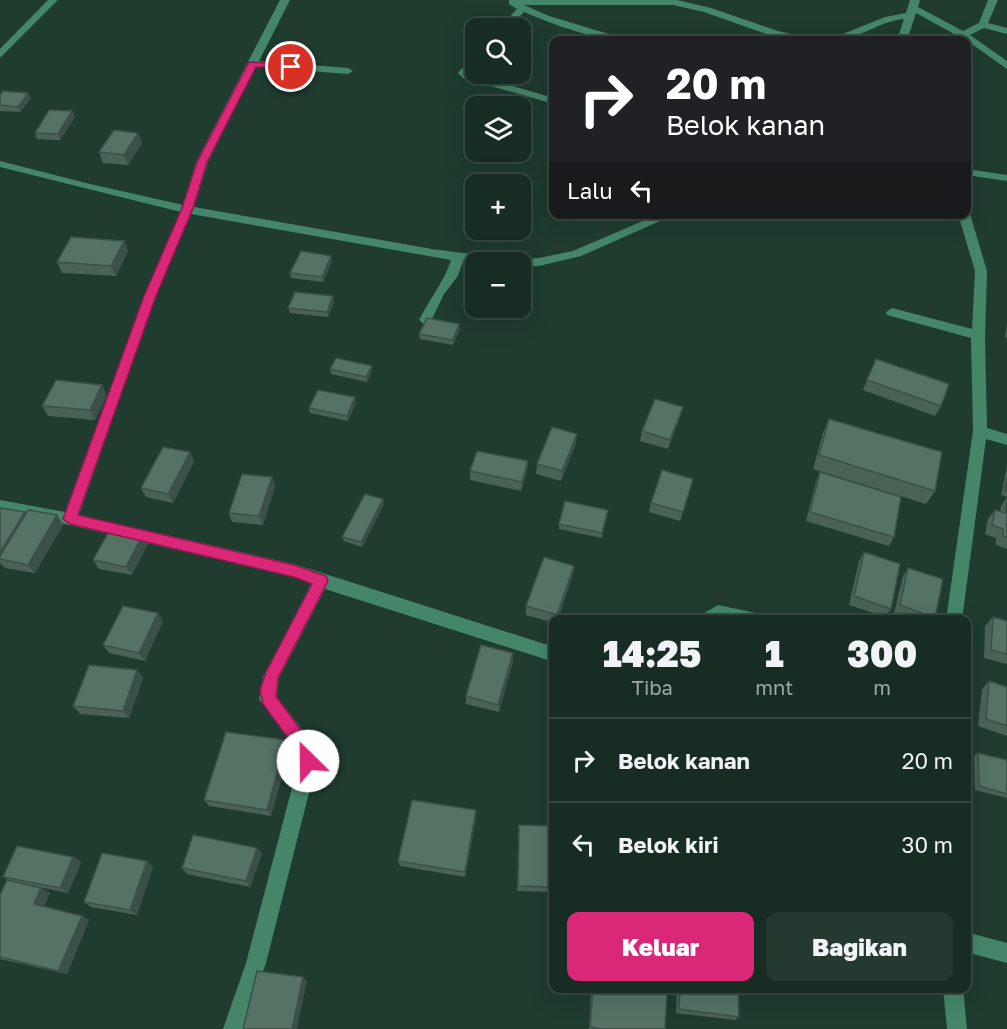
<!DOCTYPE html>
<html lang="id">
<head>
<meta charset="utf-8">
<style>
  body { margin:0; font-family:"Golos Text",sans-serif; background:#243930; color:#f1f3f6; height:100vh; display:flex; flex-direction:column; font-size:22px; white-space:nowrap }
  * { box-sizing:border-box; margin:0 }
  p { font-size:20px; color:#9ea8a6 }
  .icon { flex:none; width:33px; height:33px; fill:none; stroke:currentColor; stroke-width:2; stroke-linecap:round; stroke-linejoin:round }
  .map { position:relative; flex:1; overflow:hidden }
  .side { position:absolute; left:549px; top:615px; width:422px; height:378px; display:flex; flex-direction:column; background:#172d23; border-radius:12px; box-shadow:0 6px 24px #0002,0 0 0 2px #364941 }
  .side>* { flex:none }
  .hud { position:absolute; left:549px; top:36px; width:422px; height:183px; border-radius:12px; box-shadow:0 6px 24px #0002,0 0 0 2px #364941; background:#202124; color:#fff; overflow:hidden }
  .controls { position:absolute; left:465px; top:18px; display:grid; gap:12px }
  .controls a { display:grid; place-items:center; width:66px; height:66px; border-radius:12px; background:#172d23; box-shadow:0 6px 24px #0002,0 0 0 2px #364941; font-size:30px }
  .pin { position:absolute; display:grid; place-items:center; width:51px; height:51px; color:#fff; margin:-26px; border:3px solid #fff; border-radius:50%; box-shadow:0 2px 6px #0007 }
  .me { position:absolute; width:66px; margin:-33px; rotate:337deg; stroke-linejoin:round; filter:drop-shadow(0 0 4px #0008) }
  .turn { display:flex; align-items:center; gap:21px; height:126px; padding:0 18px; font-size:27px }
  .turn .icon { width:78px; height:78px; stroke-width:2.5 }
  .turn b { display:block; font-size:42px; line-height:51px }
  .then { display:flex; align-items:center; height:57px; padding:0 18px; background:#0003; gap:12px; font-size:22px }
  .eta { display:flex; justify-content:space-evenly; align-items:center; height:102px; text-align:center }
  .eta b { font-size:36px; font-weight:800; line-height:42px }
  .primary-button { display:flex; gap:12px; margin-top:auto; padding:12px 18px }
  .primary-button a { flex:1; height:69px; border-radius:12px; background:#db2777; color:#fff; font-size:24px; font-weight:800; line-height:69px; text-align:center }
  .primary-button a+a { background:#243930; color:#f1f3f6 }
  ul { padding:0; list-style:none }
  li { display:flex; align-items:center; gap:18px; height:84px; padding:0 18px; border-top:2px solid #364941 }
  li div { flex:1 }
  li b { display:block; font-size:22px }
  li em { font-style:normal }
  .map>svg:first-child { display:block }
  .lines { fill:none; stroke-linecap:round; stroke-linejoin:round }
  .minor { fill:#45866a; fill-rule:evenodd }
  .wall { fill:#486356 }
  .shaded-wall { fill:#3b5046 }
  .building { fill:#547364; stroke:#3b5046; stroke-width:1.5 }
  .route { fill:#db2777; stroke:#8e194d; stroke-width:1.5 }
</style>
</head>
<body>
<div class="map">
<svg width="1007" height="1029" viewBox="0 0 1007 1029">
  <rect width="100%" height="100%" fill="#1f3c2f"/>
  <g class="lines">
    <path class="minor" d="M48 0H58L0 58V49Z
      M280 0H290L259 61 348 68 353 71 348 74 256 67 208 162 194 207 432 249 518 260 539 258 573 251 659 214H676L581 256 539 266 520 267V262L463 261 458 276 444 294 430 323 425 325 419 320C429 300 445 280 451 260L191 214 156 296 79 515 294 564 554 647V662L325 589 279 678 277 697 314 745 317 761 266 963 243 1029H223L246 963 299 761V754L259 699 263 677 311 584 293 577 70 525 0 512V500L65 512 144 296 181 212 0 167V161L86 183 183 205 196 162Z
      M509 0H677L711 8 778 31 816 40H792L775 37 704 12 673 5H524L549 16 622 38 624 40C594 40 552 24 524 12L508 28H499L517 9 509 4Z
      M910 0H920L918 7 963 31 979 23 988 0H998L988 23 1007 28V34L984 28 970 35 1007 61V69L966 40H948L956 35 916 13 907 40H897L904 19C877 21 856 43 828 40L885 17 906 13Z
      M476 54V64L469 72 471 74 554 98V104L463 78 458 73Z
      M966 169 1007 175V181L966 175Z
      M966 211 970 214 987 271 985 338 987 428 1007 434V445L986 439 962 620H946L973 431 971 338 887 315 886 312 892 308 972 329 975 271 958 214H966Z
      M718 605 756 613 762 615 764 620H699L701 615Z
      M966 932 1007 943V963L966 952Z
      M943 988H963L967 1029H947Z"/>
  </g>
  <path class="wall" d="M28 93 31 98 20 112 0 111V95Z
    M72 111 75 117 60 140 37 139 35 133Z
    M138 133 142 143 128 165 103 163 99 152Z
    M124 241 128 251 116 276 62 273 57 262Z
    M331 256 332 261 323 282 291 278 290 273Z
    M334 302 328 317 290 313 288 308Z
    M1007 323V338L1005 337Z
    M460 329 453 345 420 339 419 334Z
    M876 359 941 406 935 416 863 390Z
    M330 369 372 371 367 382 331 374Z
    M107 395 95 420 48 416 42 406Z
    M356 402 348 421 310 413 309 408Z
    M680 417 668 449 640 441 642 431Z
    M829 419 935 491 926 504 813 469 823 433Z
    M576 443 561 481 536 474 537 464Z
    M190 452 194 461 173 503 146 497 141 488Z
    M1007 467V497L1001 495Z
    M470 471H527L521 491 470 480Z
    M820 472 894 537 889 546 806 521 816 482Z
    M272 477 275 486 263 525 232 522 229 513Z
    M693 479 680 521 649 512 651 503Z
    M1007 497V549L996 545V538L985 534 988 519 995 510 1000 512 1001 506Z
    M384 504 362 547 344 541 342 537Z
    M0 510 25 512 26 514 57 515 63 525 35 573 5 568 0 563Z
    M607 515 602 538 559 529V524Z
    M145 530 150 539 132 575 99 569 93 560Z
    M864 552 891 609 885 617 849 605 859 561Z
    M574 566 573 574 558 620H554V623L526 615V606Z
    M908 568 935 618 934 620H911L894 613 903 576Z
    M993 617 1007 621V664L984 658 985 626Z
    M163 621 145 661 109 653 103 645Z
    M513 653V661L499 712 466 704V696Z
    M137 670 143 678 129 718 80 714 73 706Z
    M989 681 1007 687V736L978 726 982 689Z
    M286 740 290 747 271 816 209 806 204 800Z
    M978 753 1007 760V798L975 790 974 756Z
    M476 810V817L465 877 400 866 398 861Z
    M519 825 554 826V892L517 891Z
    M262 853 250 887 187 874 182 868Z
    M73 857 81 862 68 893 29 885 41 888 50 893 44 907 82 916 89 920 67 974 0 959V895L10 881 3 877Z
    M153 866 137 915 91 907 84 902Z
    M591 988H641L665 1029H589Z
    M677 988H738L739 1017 735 1020 676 1013Z"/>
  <path class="shaded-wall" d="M28 93 31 98 20 112 18 107Z
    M72 111 75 117 60 140 58 134Z
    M138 133 142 143 128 165 124 155Z
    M124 241 128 251 116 276 111 266Z
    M331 256 332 261 323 282 322 277Z
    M333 296 334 302 328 317 327 312Z
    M459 324 460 329 453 345V340Z
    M372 366V371L367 382 366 377Z
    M102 385 107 395 95 420 90 410Z
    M355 397 356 402 348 421 347 416Z
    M683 407 680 417 668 449 670 440Z
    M577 434 576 443 561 481 562 471Z
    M190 452 194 461 173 503 168 494Z
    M528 461 527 471 521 491 522 482Z
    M272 477 275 486 263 525 259 516Z
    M383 499 384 504 362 547 361 542Z
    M25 512 31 521 0 557V552Z
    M57 515 63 525 35 573 28 565Z
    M145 530 150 539 132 575 126 567Z
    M574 566 573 574 558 620H557V615Z
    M158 613 163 621 145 661 139 653Z
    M513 653V661L499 712 498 705Z
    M137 670 143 678 129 718 123 711Z
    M286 740 290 747 271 816 267 810Z
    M476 810V817L465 877V872Z
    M257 848 262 853 250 887 246 881Z
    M73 857 81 862 68 893 60 888Z
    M147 861 153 866 137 915 130 910Z
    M41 888 50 893 43 909 34 904Z
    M82 916 89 920 67 974 58 971Z
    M303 977 307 981 297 1029H292Z"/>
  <path class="building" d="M3 91 28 93 18 107 0 105V95Z
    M49 110 72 111 58 134 35 133Z
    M114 130 138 133 124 155 99 152Z
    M71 237 124 241 111 266 57 262Z
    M301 251 331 256 322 277 290 273Z
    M295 292 333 296 327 312 288 308Z
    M427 318 459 324 453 340 419 334Z
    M336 358 372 366 366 377 330 369Z
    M876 359 949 384 941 406 867 380Z
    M56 380 102 385 90 410 42 406Z
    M318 390 355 397 347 416 309 408Z
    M655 399 683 407 670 440 642 431Z
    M829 419 942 452 935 491 819 455Z
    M552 427 577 434 562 471 537 464Z
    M163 447 190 452 168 494 141 488Z
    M477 451 528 461 522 482 470 471Z
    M662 470 693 479 683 512 651 503Z
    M820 472 901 497 894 537 810 512Z
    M242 474 272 477 259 516 229 513Z
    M1007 478V491L1005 490Z
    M365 494 383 499 361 542 342 537Z
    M565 501 608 510 602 533 559 524Z
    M1007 501V538L1003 536V529L992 525 995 510 1005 513Z
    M1 508 25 512 0 552V510Z
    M28 510 57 515 28 565 0 559V556Z
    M113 524 145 530 126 567 93 560Z
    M864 552 900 564 891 609 854 596Z
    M544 557 574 566 557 615 526 606Z
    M908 568 943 579 935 618 900 605Z
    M123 606 158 613 139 653 103 645Z
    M993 617 1007 621V654L991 650Z
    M481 645 513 653 498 705 466 696Z
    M89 665 137 670 123 711 73 706Z
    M989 681 1007 687V726L986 719Z
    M226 732 286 740 267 810 204 800Z
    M978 753 1007 760V794L979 786Z
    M412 800 476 810 465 872 398 861Z
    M519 825 554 826V887L518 886Z
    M193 835 257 848 246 881 182 868Z
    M17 846 73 857 60 888 3 877Z
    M102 853 147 861 130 910 84 902Z
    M7 880 41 888 34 904 82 916 58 971 0 957V895Z
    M257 971 303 977 292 1029H243Z
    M593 988H641L667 992 665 1029H602L590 1027Z
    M680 988H738L739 1017 679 1009Z"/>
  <path class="route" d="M249 62 291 64 295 67 291 69 256 67 207 162 193 208 156 296 78 515 294 565 326 576 328 581 278 678 276 696 316 751 314 767 308 769 302 767 300 754 263 704 260 690 266 672 312 584 294 577 70 524 63 519 144 296 182 208 197 162Z"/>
</svg>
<div class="controls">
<a><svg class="icon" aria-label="search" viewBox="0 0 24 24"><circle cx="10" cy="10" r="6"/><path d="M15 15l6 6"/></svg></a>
<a><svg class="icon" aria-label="layers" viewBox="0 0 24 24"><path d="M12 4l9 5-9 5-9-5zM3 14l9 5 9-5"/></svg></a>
<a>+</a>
<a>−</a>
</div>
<div class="pin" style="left:291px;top:67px;background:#d93025"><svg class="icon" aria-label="arrive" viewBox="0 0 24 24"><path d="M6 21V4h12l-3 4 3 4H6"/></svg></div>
<svg class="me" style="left:308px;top:761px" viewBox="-20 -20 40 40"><circle r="19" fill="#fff"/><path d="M0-13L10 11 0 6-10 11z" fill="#db2777"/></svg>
<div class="hud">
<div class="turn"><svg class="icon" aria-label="right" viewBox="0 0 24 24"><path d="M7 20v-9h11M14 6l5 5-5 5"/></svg><div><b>20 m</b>Belok kanan</div></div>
<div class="then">Lalu<svg class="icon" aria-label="left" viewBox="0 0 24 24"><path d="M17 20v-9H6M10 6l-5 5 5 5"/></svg></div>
</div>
<section class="side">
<div class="eta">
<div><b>14:25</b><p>Tiba</p></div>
<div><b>1</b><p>mnt</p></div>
<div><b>300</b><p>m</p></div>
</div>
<ul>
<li><svg class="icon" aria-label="right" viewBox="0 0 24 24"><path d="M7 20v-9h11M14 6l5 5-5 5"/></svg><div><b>Belok kanan</b></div><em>20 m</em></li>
<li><svg class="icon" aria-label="left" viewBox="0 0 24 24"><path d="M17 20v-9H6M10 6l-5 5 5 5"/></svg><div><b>Belok kiri</b></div><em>30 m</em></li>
</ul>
<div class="primary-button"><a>Keluar</a><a>Bagikan</a></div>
</section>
</div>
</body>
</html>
